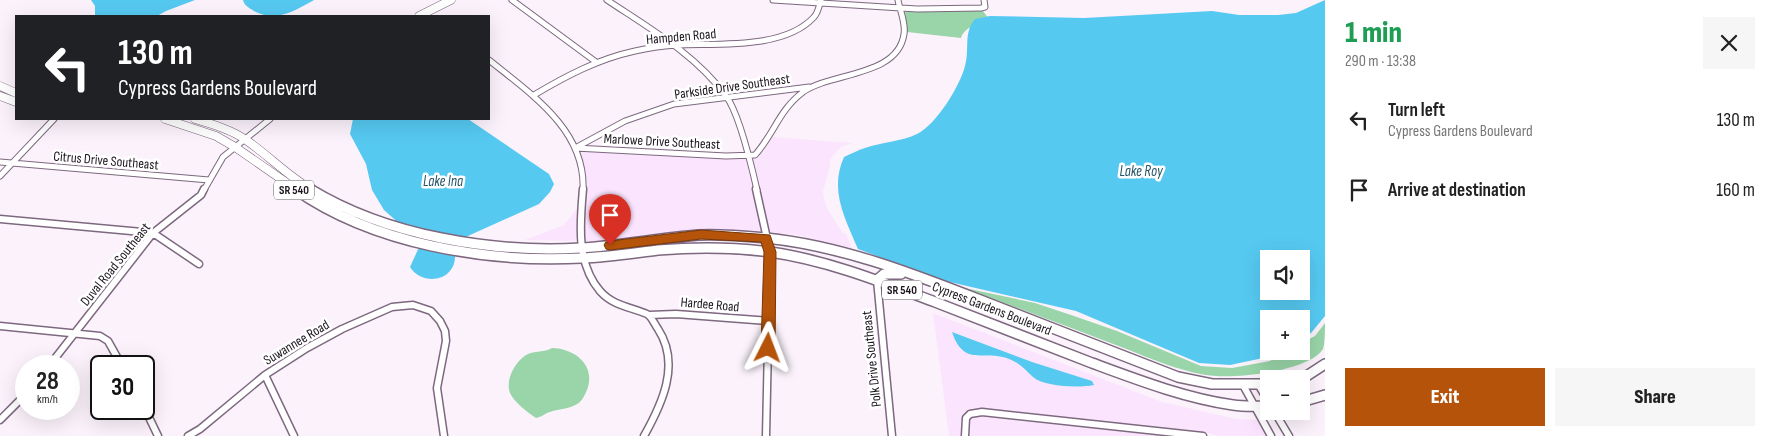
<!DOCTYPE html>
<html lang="en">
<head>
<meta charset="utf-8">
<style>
  body { margin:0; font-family:"Sofia Sans Condensed",sans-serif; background:#f6f6f6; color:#222; height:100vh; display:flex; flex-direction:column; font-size:19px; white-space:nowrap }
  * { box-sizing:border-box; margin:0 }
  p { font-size:16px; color:#767676 }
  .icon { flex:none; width:28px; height:28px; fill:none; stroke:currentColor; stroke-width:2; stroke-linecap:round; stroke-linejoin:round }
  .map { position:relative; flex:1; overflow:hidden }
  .panel { display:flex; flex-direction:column; background:#fff; width:450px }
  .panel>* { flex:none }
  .banner { position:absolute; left:15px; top:15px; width:475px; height:105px; border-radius:0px; box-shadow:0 5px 20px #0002; background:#202124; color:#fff; overflow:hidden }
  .fabs { position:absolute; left:1260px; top:250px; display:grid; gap:10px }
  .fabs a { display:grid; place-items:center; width:50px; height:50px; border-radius:0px; background:#fff; box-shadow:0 5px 20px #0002; font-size:25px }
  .speed { position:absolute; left:15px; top:355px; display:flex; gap:10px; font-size:25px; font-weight:700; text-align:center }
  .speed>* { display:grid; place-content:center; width:65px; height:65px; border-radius:50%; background:#fff; box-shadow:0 5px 20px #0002; line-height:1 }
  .speed small { font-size:12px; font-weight:400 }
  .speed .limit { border:2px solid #111; border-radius:8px; background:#fff; color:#111 }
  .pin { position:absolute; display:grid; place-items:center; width:42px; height:42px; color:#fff; margin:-51px -21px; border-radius:50% 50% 50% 0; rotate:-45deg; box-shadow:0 0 5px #0007 }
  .pin .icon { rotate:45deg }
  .me { position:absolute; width:55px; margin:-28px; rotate:3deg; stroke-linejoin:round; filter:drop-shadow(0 0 4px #0008) }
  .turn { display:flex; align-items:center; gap:18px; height:105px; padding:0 20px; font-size:22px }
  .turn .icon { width:65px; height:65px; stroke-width:2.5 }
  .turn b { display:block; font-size:35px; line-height:42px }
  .round { display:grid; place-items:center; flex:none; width:52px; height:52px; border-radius:0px; background:#f6f6f6 }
  .headline { display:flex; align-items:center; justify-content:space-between; height:85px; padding:0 20px }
  h1 { font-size:30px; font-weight:800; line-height:38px; color:#1e9e55 }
  .cta { display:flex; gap:10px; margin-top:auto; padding:10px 20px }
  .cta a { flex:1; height:58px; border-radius:0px; background:#b45309; color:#fff; font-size:20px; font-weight:800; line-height:58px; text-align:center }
  .cta a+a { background:#f6f6f6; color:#222 }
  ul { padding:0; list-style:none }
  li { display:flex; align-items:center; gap:15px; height:70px; padding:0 20px }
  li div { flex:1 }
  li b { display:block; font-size:19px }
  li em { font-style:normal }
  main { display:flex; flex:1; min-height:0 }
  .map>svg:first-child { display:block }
  .built { fill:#fbe4fd; fill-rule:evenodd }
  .green { fill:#99d5a8 }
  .water { fill:#56c9f1; fill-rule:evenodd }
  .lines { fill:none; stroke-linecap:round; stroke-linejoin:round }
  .street-far1-casing { stroke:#7d687f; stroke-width:7 }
  .street-casing { stroke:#7d687f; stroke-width:9 }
  .secondary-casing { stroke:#7d687f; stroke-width:9 }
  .primary-far1-casing { stroke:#7d687f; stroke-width:9 }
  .primary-casing { stroke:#7d687f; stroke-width:12 }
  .street-far1 { stroke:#fff; stroke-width:5 }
  .street { stroke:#fff; stroke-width:6 }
  .secondary { stroke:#fff; stroke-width:8 }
  .primary-far1 { stroke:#fff; stroke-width:8 }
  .primary { stroke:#fff; stroke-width:9 }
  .route { fill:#b45309; stroke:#753606 }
  .labels { text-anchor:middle; stroke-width:5; stroke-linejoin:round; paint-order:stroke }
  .shield { fill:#fff; stroke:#605a61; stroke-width:1 }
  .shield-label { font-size:12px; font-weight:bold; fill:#1c141d }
  .street-label { font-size:14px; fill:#1c141d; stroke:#fff }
  .water-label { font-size:15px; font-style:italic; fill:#245465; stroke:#fff }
</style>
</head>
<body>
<main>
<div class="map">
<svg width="1325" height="436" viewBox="0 0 1325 436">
  <rect width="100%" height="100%" fill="#fbf2fc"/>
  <path class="built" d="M772 137 853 143 842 146 830 159V167L823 191 824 200 828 210 842 232 846 234 852 248 798 235 769 232 752 158 763 152Z
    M579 151 746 159 762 231 709 229 603 241H583L587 183Z
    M578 207 576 241 525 240 564 225Z
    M933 313 1162 402 1236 419 1258 420 1267 436H1219L1200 431 981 408 968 409 962 414 961 436H949ZM953 332 1032 362 1092 381 1033 377 1026 368 1016 361 1002 356H976L960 349Z
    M983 417 1164 436H969L970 421 973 418Z"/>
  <path class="green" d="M949 10H982L990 20C979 24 965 26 961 38L907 32 905 12Z
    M960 287 1035 303 1074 316 1117 331 1201 366 1232 368 1270 361 1287 351H1301V343L1315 336 1325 323C1325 330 1325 343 1323 349 1309 371 1240 378 1216 376 1185 374 1150 358 1121 347 1068 327 1014 306 960 287Z
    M552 348C580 349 600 371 583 398 576 410 558 408 547 413 543 415 541 417 536 418 528 413 514 402 510 393 505 380 515 362 526 355 535 350 544 353 552 348Z"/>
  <path class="water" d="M91 0H195L166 11 157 16H95V6Z
    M243 0H314C294 11 276 23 254 11 249 8 244 5 243 0Z
    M1325 0V316L1311 333 1301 339V319H1269V351H1279L1268 357 1230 365 1199 363 1076 311 941 280 858 249C845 218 829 190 844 157 851 154 858 150 865 148 882 142 900 142 917 134 936 125 960 86 965 66 970 49 963 33 975 19L990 16 1084 18 1212 11 1239 15H1278L1296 13ZM1269 259H1301V291H1269Z
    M353 119H468L549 174 554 184 550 192 539 204 459 240 454 246C454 250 455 254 455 258 453 283 421 285 410 267L421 243 384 210 372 190 366 164 350 134Z
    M952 332 1032 362 1092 381 1094 385C1079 388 1045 387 1033 377 1025 370 1020 363 1009 359 984 349 964 368 952 332Z"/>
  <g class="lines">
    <g class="street-far1-casing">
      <path id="street-far1" d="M512 0 596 62
        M607 0C649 28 695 54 726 96 739 113 752 168 757 190
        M773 0 917 9 981 8 985 7 984 0
        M489 60C531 94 586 130 583 190
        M534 95C566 76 598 59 635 51 648 48 662 46 676 45 716 43 784 50 814 17 818 13 819 6 821 0
        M577 147 625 121 674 104 809 87
        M575 148 726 156 755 155C774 134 779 110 803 92 831 72 898 77 904 34 906 23 900 11 898 0
        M0 162 209 180
        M0 176 54 119
        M204 190 223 157 270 119"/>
    </g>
    <g class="street-casing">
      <path id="street" d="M583 189C580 223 576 263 600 291 613 306 631 307 647 314 652 317 655 325 658 329 681 364 662 404 644 436
        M756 189 770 252 766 436
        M0 219 153 233 199 264
        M877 280 892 436
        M649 315 676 314 769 321
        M0 326 100 336 108 341 122 366
        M49 366 153 233 201 195 204 189
        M265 375 294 436
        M1258 384 1269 403
        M1243 385 1271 436
        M144 407 158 436
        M1274 411 1289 436
        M0 420 26 394
        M188 436 200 429 265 375 307 348 342 329 392 307 413 305 431 311 440 321 445 331 446 341 437 388 444 436
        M965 436 966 418 970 414 982 412 1203 436"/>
    </g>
    <g class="secondary-casing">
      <path id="secondary" d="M419 16 451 0"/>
    </g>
    <g class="primary-far1-casing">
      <path id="primary-far1" d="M0 86 16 93
        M0 96 16 102
        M165 119 216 136 235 147 297 190
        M195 119C212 124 232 130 246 140 269 156 288 176 312 190"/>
    </g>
    <g class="primary-casing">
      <path id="primary" d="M295 189C373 244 487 263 582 258 607 257 633 253 658 250 695 247 733 247 770 252 827 260 882 282 935 302 988 323 1040 343 1092 363 1138 380 1185 398 1233 405 1245 407 1257 406 1269 406
        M310 189C387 236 492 253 581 248 620 246 659 238 698 235 720 234 745 236 766 238 844 246 916 275 988 303 1051 328 1115 352 1178 377L1212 384H1269
        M877 280 884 274H901
        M1295 379 1305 377 1325 364
        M1301 402 1325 395"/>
    </g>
    <use href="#street-far1" class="street-far1"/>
    <use href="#street" class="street"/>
    <use href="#secondary" class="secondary"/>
    <use href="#primary-far1" class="primary-far1"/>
    <use href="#primary" class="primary"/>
  </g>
  <path class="route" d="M701 230 770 235 776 252 775 348 773 352 768 354 763 352 761 348 764 252 761 242 701 239 610 250 606 249 604 245 606 242 610 241Z"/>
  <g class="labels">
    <g class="shield">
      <rect x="274" y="180.5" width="40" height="19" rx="4"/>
      <rect x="882" y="280.5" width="40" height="19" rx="4"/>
    </g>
    <g class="shield-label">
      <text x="294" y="194">SR 540</text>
      <text x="902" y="294">SR 540</text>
    </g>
    <g class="street-label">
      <text transform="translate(681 36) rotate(-5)" y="5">Hampden Road</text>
      <text transform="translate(732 86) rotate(-8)" y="5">Parkside Drive Southeast</text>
      <text transform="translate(662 141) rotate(3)" y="5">Marlowe Drive Southeast</text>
      <text transform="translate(106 160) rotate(5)" y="5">Citrus Drive Southeast</text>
      <text transform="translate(115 264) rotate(-51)" y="5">Duval Road Southeast</text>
      <text transform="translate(710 304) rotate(5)" y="5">Hardee Road</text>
      <text transform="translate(992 308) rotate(21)" y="5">Cypress Gardens Boulevard</text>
      <text transform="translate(296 342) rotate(-31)" y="5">Suwannee Road</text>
      <text transform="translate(871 359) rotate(-96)" y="5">Polk Drive Southeast</text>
    </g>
    <g class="water-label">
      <text x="1141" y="176">Lake Roy</text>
      <text x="443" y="186">Lake Ina</text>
    </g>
  </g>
</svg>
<div class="fabs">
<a><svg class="icon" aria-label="sound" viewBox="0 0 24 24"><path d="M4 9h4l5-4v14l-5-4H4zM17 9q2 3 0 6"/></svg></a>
<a>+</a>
<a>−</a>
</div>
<div class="speed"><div>28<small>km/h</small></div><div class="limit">30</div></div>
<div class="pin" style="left:610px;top:245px;background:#d93025"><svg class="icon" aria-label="arrive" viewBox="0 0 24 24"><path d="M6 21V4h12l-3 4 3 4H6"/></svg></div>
<svg class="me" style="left:768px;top:348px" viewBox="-20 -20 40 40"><path d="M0-17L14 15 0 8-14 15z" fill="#b45309" stroke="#fff" stroke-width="4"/></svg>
<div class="banner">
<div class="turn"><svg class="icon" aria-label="left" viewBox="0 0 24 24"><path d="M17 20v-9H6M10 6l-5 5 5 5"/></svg><div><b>130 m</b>Cypress Gardens Boulevard</div></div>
</div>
</div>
<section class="panel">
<div class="headline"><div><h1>1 min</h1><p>290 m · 13:38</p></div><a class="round"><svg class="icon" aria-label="close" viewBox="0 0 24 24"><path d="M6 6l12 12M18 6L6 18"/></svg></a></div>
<ul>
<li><svg class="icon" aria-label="left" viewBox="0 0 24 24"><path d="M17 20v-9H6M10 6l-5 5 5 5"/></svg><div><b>Turn left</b><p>Cypress Gardens Boulevard</p></div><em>130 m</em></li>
<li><svg class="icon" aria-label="arrive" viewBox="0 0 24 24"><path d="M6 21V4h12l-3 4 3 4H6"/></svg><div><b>Arrive at destination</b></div><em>160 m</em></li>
</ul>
<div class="cta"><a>Exit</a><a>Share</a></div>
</section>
</main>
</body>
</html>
